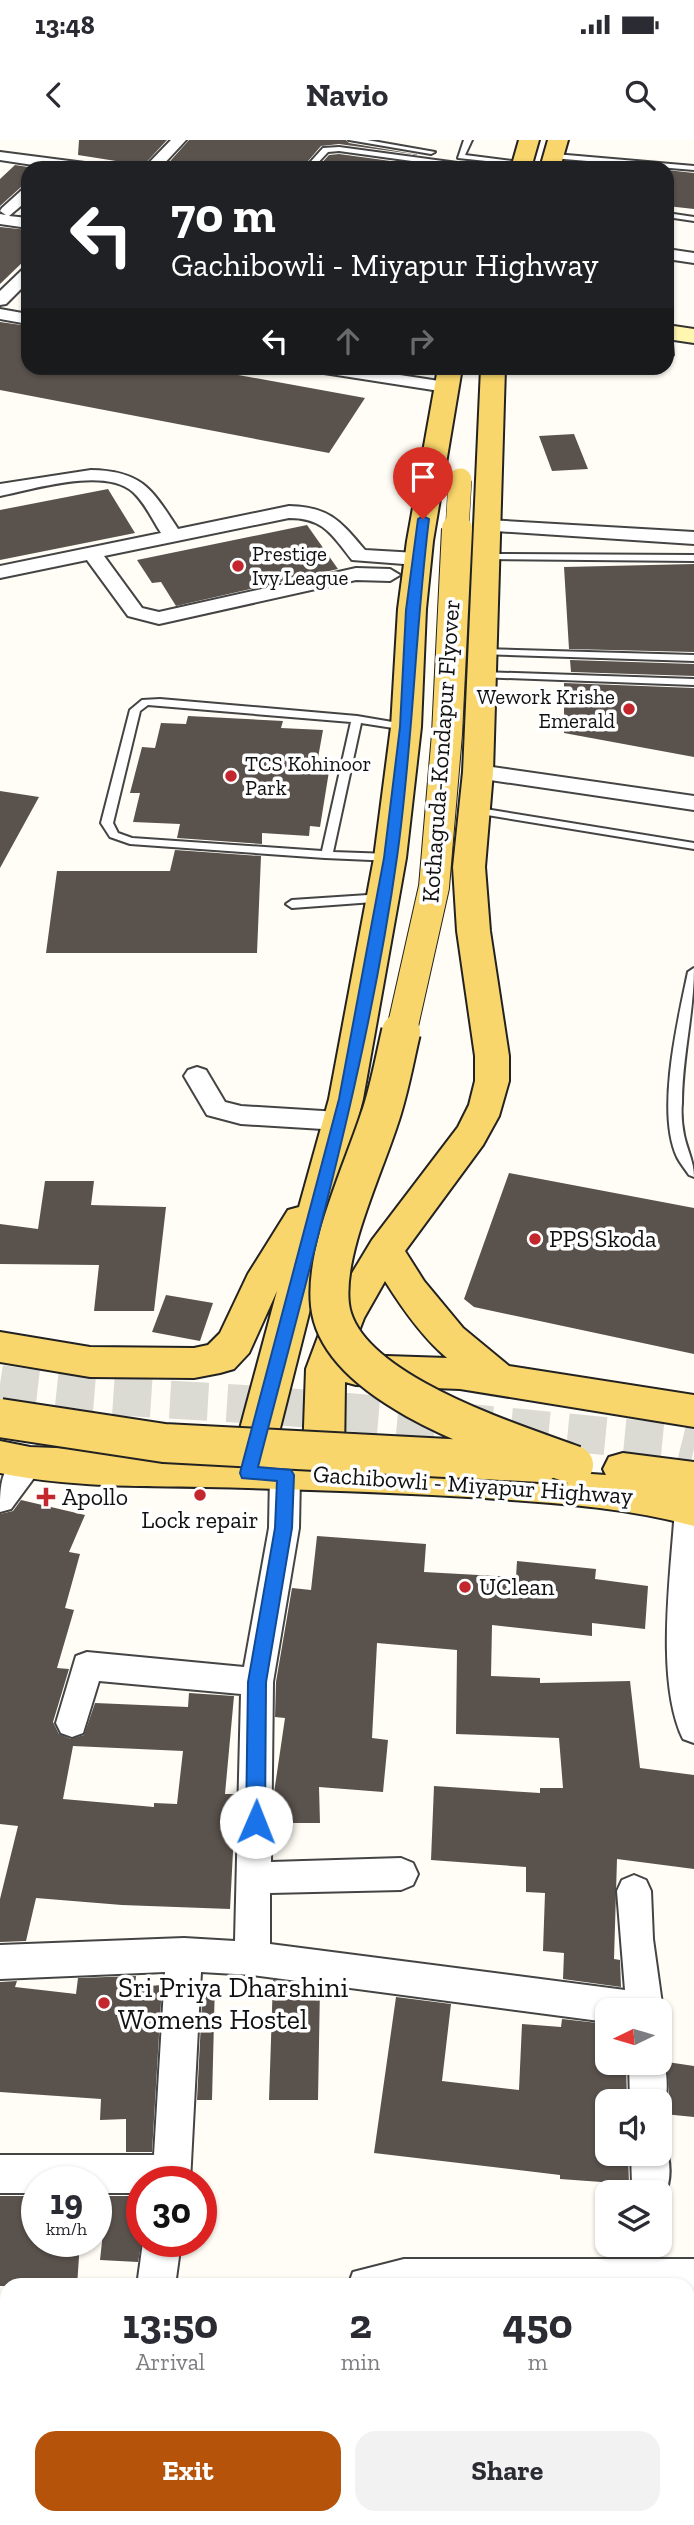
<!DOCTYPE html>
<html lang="en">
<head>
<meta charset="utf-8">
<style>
  body { margin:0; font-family:"Zilla Slab",serif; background:#f2f2f3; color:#2b2b33; height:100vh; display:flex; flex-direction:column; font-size:26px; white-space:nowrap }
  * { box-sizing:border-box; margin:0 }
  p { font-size:23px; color:#7c7c81 }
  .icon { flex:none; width:38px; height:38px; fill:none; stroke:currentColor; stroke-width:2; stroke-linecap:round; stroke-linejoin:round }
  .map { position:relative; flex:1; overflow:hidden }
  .panel { position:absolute; left:0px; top:2138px; width:695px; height:247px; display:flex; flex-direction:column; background:#fff; border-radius:21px 21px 0 0; box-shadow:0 2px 5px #0004 }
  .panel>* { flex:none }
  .guide { position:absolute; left:21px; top:21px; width:653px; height:214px; border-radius:21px; box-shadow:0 2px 5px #0004; background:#202124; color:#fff; overflow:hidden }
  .needle { width:46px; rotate:265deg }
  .controls { position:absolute; left:595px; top:1858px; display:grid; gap:14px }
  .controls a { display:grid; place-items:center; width:77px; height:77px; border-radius:14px; background:#fff; box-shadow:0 2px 5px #0004; font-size:35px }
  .speed { position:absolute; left:21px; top:2026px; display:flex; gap:14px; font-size:35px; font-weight:700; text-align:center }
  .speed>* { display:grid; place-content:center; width:91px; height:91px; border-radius:50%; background:#fff; box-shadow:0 2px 5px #0004; line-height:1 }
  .speed small { font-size:18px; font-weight:400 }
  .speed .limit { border:10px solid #d22; background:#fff; color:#111 }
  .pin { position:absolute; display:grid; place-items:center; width:60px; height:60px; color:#fff; margin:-72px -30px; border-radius:50% 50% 50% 0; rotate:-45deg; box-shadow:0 0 7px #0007 }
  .pin .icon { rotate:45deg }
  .me { position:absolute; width:77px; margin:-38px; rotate:1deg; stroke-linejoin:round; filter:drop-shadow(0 0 5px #0008) }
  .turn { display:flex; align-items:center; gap:24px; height:147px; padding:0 35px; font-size:32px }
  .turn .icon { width:91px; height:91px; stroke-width:2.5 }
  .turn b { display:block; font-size:49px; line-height:60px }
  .lanes { display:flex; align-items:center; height:66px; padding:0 35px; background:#0003; justify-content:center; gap:35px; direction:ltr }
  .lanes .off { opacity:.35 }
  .eta { display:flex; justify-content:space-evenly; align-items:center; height:119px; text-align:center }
  .eta b { font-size:42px; font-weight:800; line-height:49px }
  .action { display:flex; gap:14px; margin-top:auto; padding:14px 35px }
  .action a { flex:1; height:80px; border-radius:21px; background:#b45309; color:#fff; font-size:28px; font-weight:800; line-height:80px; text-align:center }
  .action a+a { background:#f2f2f3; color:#2b2b33 }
  .status { display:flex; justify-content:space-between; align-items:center; height:49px; padding:0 35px; background:#fff; direction:ltr }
  .status svg { height:19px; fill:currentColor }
  header { display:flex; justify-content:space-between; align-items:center; height:91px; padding:0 35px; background:#fff; font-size:32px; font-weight:800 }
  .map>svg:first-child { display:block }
  .building { fill:#5a524d; fill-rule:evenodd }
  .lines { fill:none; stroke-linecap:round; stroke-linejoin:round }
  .primary-tunnel { stroke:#dbdad3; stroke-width:38; stroke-dasharray:38 19; stroke-linecap:butt }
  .lane-casing { stroke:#444; stroke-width:4 }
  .street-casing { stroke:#444; stroke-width:4 }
  .secondary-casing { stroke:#333; stroke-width:4 }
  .primary-casing { stroke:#222; stroke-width:4 }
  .lane { fill:#fff; fill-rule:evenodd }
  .street { fill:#fff; fill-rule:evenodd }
  .secondary { fill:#fff6b0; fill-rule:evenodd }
  .primary { fill:#f9d66b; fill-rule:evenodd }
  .primary-bridge-far2-casing { stroke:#222; stroke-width:24; stroke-linecap:butt }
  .primary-bridge-far1-casing { stroke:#222; stroke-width:32; stroke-linecap:butt }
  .primary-bridge-casing { stroke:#222; stroke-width:42; stroke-linecap:butt }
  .primary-bridge-far2 { stroke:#f9d66b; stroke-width:23 }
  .primary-bridge-far1 { stroke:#f9d66b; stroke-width:30 }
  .primary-bridge { stroke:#f9d66b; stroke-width:38 }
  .route { fill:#1a73e8; stroke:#114b97; stroke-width:2 }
  .poi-dot { fill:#c4262e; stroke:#fff; stroke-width:2.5 }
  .labels { text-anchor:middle; stroke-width:7; stroke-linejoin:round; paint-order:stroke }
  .far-poi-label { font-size:21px; fill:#111; stroke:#fff; text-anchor:start }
  .street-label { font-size:24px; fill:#111; stroke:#fff }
  .poi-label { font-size:24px; fill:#111; stroke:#fff; text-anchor:start }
  .near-poi-label { font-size:28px; fill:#111; stroke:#fff; text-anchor:start }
</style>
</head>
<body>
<div class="status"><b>13:48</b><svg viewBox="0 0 49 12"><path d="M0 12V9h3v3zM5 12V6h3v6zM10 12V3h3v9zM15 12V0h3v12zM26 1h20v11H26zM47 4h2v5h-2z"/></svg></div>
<header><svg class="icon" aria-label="back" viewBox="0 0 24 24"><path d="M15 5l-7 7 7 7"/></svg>Navio<svg class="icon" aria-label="search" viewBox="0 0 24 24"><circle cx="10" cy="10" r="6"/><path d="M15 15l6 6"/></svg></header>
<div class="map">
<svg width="694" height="2385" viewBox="0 0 694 2385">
  <rect width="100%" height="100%" fill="#fffdf5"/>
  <path class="building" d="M79 0H167L141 28H110L116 21 78 15Z
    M189 0H346L349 3 420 15 339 4 321 6 302 28H164Z
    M339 14 413 24 410 28H317L329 15Z
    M15 25 28 27V45L21 47 0 66V39Z
    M667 30 694 33V69L667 66Z
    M0 87 28 90V117L0 144Z
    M0 182 28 186V228H200L365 258 329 313 0 250Z
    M574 294 588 329 552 331 539 296Z
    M108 349 135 393 0 420V370Z
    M307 385 338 429 176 466 161 442 152 443 137 420Z
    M694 424V512L569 509 564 427Z
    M570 520 694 524V536L571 532Z
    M564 543 694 548V617L564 593Z
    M188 576 283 581 281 588 323 590 318 618 331 619 320 687 310 686 309 696 262 693V704L177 698 180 684 133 682 140 653H130L142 607 155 608 161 583 186 584Z
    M0 651 39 657 0 728Z
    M175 710 261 716 257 813H46L57 731H170Z
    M509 1033 694 1068V1214L474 1167 464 1159Z
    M45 1041H94L91 1065 166 1067 154 1171H94L99 1125 0 1124V1084L38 1089Z
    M166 1155 213 1163 200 1201 152 1192Z
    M21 1360 85 1375 69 1412 80 1414 65 1468 74 1470 57 1528 69 1529 53 1582 59 1594 71 1599 84 1595 95 1563 188 1567 189 1553 234 1556 225 1654H236L230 1769 122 1765 36 1758 26 1801 0 1802V1759L18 1686 0 1684V1374L13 1371ZM73 1606 183 1611 177 1664 154 1663V1667L63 1659Z
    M317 1396 426 1404 424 1432 516 1437 517 1421 596 1429 595 1439 648 1446 645 1489 592 1483V1496L492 1485 491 1536 540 1538V1543L630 1541 640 1628 694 1635V1729L617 1719 614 1819 620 1820 621 1847 563 1839 564 1813 543 1811 545 1753 526 1752V1727L431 1720 434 1646 540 1653V1648H563L559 1598 456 1594 457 1510 377 1503 372 1598 388 1600 383 1652 319 1647 320 1683H274V1653L285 1578 275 1577 276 1542 292 1448 311 1450Z
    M136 1836 135 1847 162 1845 152 2012H126V1979L100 1980 101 1959 0 1952V1842L17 1841 15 1847 76 1854 78 1838Z
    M273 1840 320 1847 318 1960H269Z
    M215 1842 212 1960H197L203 1843Z
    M396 1857 451 1864 442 1941 519 1950 522 1884 561 1887 562 1879 607 1884V1923H626L627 1962H607V2014H628L629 2044 560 2039V2035L374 2013Z
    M667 1922 694 1926V1977L664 1974 669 1952Z
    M0 2056H37V2102H80L77 2146H0Z
    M107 2056H142V2100L138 2122 100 2120Z"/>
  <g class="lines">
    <path class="primary-tunnel" d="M0 1244C86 1257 172 1259 259 1265 395 1275 530 1289 666 1302L694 1309"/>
    <g class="lane-casing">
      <path id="lane" d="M349 0H367L435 12 431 14Z
        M464 0H472L465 15 527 23 523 25 458 18Z
        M339 7 480 26 484 28H463L339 11 328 12 313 28H305L323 8Z
        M555 14 694 26V30L552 18 551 16Z
        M667 73 694 77V81L667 77Z
        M667 189 671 192 673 215 667 218Z
        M404 228H437L454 231 450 234 408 231Z
        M487 414 694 415V421L484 419V415Z
        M483 509 694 515V521L479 514 478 512Z
        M482 532 694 539V545L478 537V533Z
        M160 559 357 576 410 585 411 587 406 590 361 583 333 712 390 714 394 715V721L325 718 130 704 110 697 101 683 130 570 142 560ZM148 565 351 582 322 711 132 698 118 693 113 683 140 571Z
        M473 667 694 703V709L469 672 467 670Z
        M383 754 389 758 387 761 292 768 286 764 292 760Z
        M694 828C694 873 682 917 682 963 681 973 682 985 684 995 687 1010 694 1021 694 1037L689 1035C685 1029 680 1023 677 1017 656 972 678 880 688 832Z"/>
    </g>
    <g class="street-casing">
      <path id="street" d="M171 0H186L160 28H144Z
        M0 12 85 23 93 28H53L0 20Z
        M28 47V60L9 76 28 78V88L0 84V74L6 75 0 71 2 68 23 49Z
        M667 109 694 113V123L667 119Z
        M28 128V142L6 164 0 165V151L22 130Z
        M0 169 28 174V184L0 179Z
        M315 228H354L446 242 455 247 446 252 324 233Z
        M91 330C142 331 152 349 178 389L289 366C330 367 340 381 365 410L417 413 427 419 417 425 352 420C332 395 324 378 289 378L104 416 142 468 159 472 356 428 390 429 400 435 390 441 356 440 159 484 128 476 87 420 0 438V426L161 393C152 379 145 363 133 352 104 327 35 349 0 356V344Z
        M488 380 694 392V404L481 390 478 386Z
        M478 625 694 656V670L470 637 467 632 470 627Z
        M197 927 206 930 225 962 241 966 339 972 348 975 352 981 348 987 339 990 241 984 207 975 184 936 188 930Z
        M30 1311 40 1315 45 1323 11 1369 0 1372C0 1345 0 1321 30 1311Z
        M285 1323 295 1327 300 1335 299 1388 273 1542 271 1722 401 1718 413 1723 418 1734 413 1745 401 1750 270 1753V1804L625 1850 617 1751 622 1740 634 1735 646 1740 651 1751 653 1799 663 1871 660 1878V1871H607V1882L252 1835 201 1832 190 2042H142V2053H96V2042H37V2053H0V2015H154L165 1832 0 1839V1805L184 1798 235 1801 241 1554 99 1541 83 1593 72 1597 61 1593 56 1583 76 1516 87 1512 244 1527 269 1388 270 1335 275 1327Z
        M690 1356 694 1357V1603L683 1599C655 1541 671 1433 675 1368L679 1359Z
        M660 1910C668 1929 670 1958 660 1975V1962H630L629 1923H660Z
        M660 1999 663 2001C671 2019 672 2039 664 2057L660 2059V2053H636L632 2044 631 2014H660Z
        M143 2102H181L175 2146H137Z
        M404 2119H694V2157H688V2146H348L353 2132Z
        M323 2378H365V2385H323Z"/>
    </g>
    <g class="secondary-casing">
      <path id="secondary" d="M667 185 694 189V203L667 199Z"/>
    </g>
    <g class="primary-casing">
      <path id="primary" d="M519 0H539L531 28H511Z
        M548 0H568L560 28H540Z
        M438 228H462L433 401 426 469 421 587 406 718 363 959 273 1316H303L306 1229 325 1178 372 1100 458 987 469 965 475 941V916L457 791 453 727 463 632 481 228H505L493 632 485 727 490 791 509 916V941L499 976 483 1005 405 1111 424 1141 463 1188 509 1226 694 1255V1287L460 1249 356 1245 345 1242 344 1317 606 1335 603 1329 609 1317 623 1313 694 1322V1386C625 1367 555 1363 485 1358 391 1352 299 1349 206 1347 137 1346 67 1347 0 1333V1301L30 1307 233 1315 277 1151 249 1213 234 1229 220 1233 194 1238 90 1237 0 1222V1192L90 1207 194 1208 208 1205 220 1193 248 1134 288 1070 299 1067 329 959 374 718 391 587 398 469 407 401ZM385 1141C402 1168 422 1197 447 1218L356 1215 349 1217 364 1178Z"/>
    </g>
    <use href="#lane" class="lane"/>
    <use href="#street" class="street"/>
    <use href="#secondary" class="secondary"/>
    <use href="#primary" class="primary"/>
    <g class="primary-bridge-far2-casing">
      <path id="primary-bridge-far2" d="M457 391 460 340"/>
    </g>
    <g class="primary-bridge-far1-casing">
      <path id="primary-bridge-far1" d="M401 894 434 747 447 594 457 389"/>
    </g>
    <g class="primary-bridge-casing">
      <path id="primary-bridge" d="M401 892C394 922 389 952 379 980 362 1032 324 1111 330 1165 339 1249 506 1300 574 1325
        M0 1278 164 1303 541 1323"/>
    </g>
    <use href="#primary-bridge-far2" class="primary-bridge-far2"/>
    <use href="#primary-bridge-far1" class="primary-bridge-far1"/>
    <use href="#primary-bridge" class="primary-bridge"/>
  </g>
  <path class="route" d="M423 376 429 379C415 491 413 604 397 717 368 924 310 1125 258 1327L291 1330 294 1335 292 1388 266 1542 265 1682 262 1688 256 1691 249 1688 246 1682 248 1542 275 1388 277 1341 242 1338 240 1333 339 959 384 718 400 587 406 470 418 379Z"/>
  <g class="poi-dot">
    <circle cx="238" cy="426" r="7"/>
    <circle cx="629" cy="569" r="7"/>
    <circle cx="231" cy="636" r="7"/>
    <circle cx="535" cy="1099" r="7"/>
    <circle cx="200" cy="1355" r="7"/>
    <path d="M42.5 1346.5h7v7h7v7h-7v7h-7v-7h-7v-7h7z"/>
    <circle cx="465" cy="1447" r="7"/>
    <circle cx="104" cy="1863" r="7"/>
  </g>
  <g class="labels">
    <g class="far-poi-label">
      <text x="252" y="421">Prestige<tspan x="252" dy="24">Ivy League</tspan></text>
      <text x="615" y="564" text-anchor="end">Wework Krishe<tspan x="615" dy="24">Emerald</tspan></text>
      <text x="245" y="631">TCS Kohinoor<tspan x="245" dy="24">Park</tspan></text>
    </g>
    <g class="street-label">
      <text transform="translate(441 611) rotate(-86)" y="8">Kothaguda-Kondapur Flyover</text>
      <text transform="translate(473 1345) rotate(4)" y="8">Gachibowli - Miyapur Highway</text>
    </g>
    <g class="poi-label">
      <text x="549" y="1107">PPS Skoda</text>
      <text x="62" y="1365">Apollo</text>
      <text x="200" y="1388" text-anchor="middle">Lock repair</text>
      <text x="479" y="1455">UClean</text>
    </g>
    <g class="near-poi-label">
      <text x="118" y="1857">Sri Priya Dharshini<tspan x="118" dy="32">Womens Hostel</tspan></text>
    </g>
  </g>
</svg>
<div class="controls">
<a><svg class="needle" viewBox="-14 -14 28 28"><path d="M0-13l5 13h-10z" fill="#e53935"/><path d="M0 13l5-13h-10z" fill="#7c7c81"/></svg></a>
<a><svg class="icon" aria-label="sound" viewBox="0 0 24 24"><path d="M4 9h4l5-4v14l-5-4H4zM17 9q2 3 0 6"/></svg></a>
<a><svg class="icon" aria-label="layers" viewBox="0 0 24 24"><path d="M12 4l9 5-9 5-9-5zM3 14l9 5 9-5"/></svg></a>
</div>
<div class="speed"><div>19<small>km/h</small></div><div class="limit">30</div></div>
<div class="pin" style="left:423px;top:379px;background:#d93025"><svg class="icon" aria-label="arrive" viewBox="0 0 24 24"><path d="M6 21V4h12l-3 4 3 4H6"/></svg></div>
<svg class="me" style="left:256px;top:1682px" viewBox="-20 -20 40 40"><circle r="19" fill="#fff"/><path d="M0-13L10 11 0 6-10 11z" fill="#1a73e8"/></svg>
<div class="guide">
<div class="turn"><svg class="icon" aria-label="left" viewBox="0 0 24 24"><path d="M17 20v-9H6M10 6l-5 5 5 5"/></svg><div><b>70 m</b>Gachibowli - Miyapur Highway</div></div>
<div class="lanes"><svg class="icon" aria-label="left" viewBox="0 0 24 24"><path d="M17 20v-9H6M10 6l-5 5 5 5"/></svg><svg class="icon off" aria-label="ahead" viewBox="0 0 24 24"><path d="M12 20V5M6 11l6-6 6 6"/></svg><svg class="icon off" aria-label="right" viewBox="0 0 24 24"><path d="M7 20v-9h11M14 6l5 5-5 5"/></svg></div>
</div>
<section class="panel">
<div class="eta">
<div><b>13:50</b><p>Arrival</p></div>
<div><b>2</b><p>min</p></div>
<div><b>450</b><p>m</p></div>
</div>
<div class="action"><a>Exit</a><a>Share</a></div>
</section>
</div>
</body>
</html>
